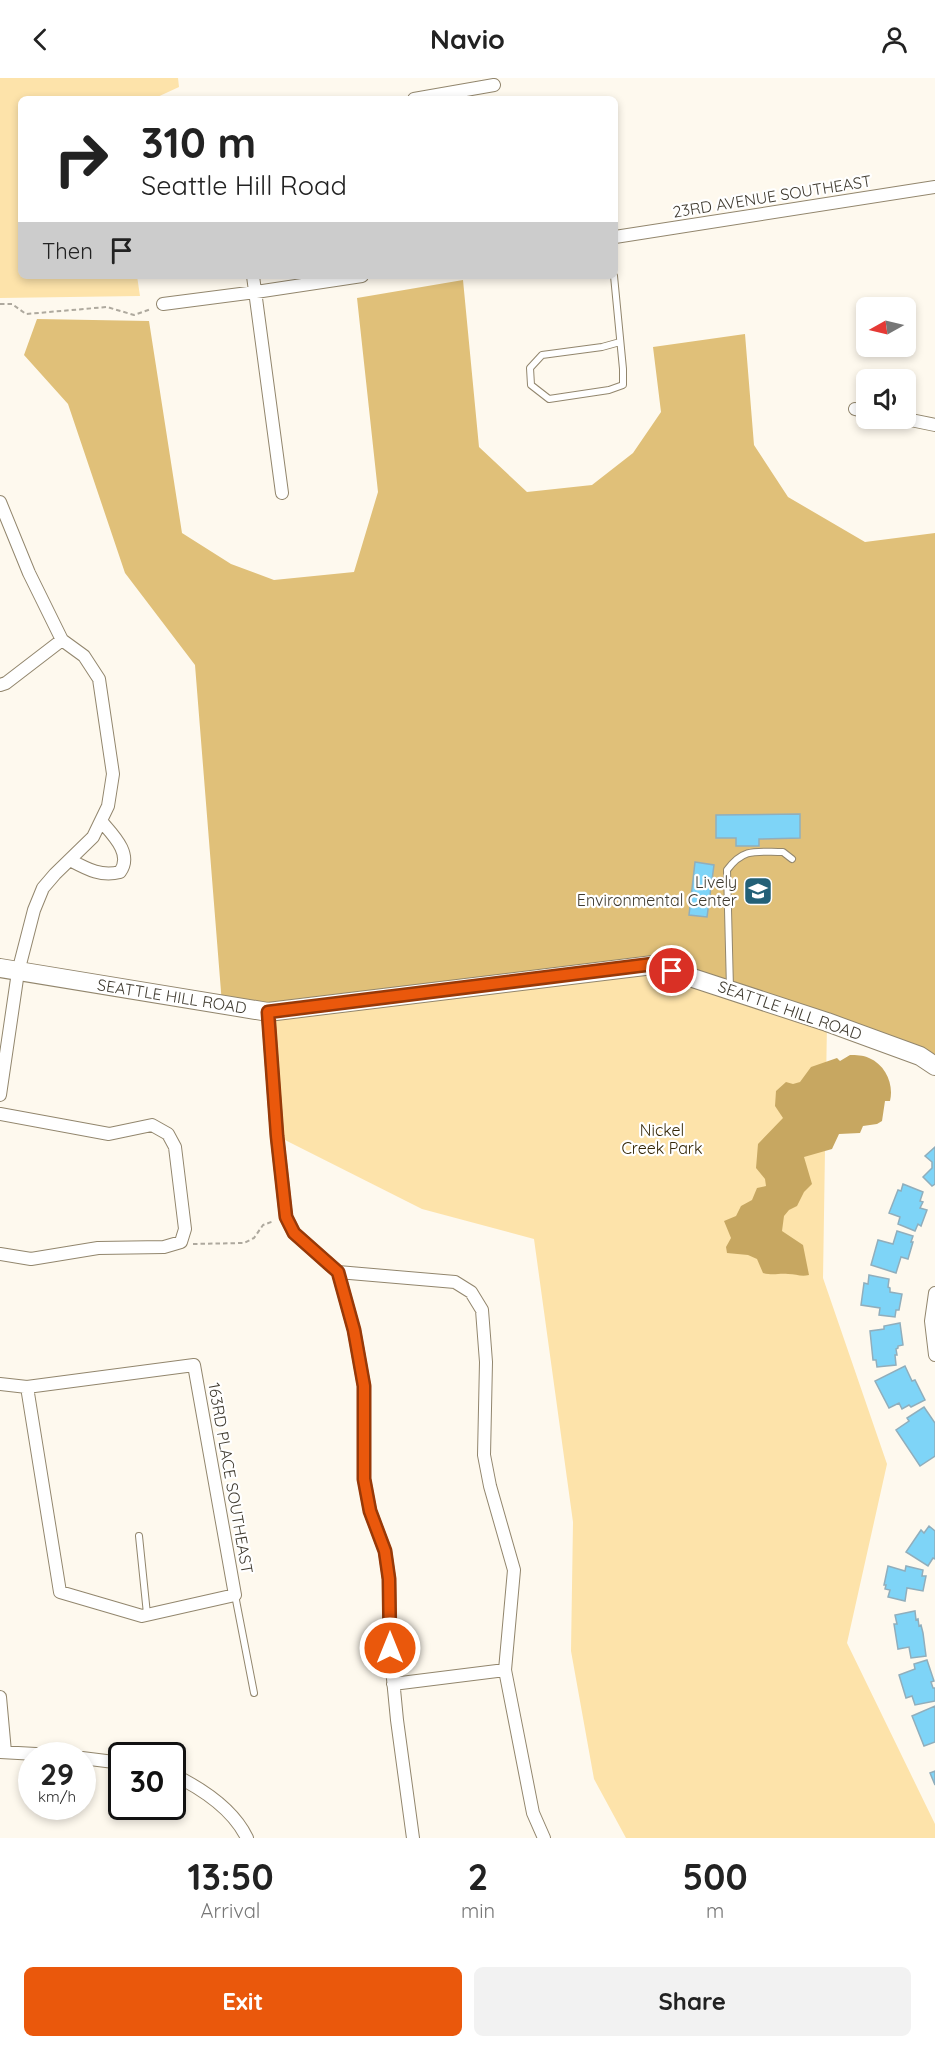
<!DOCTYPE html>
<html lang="en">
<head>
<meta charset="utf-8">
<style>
  body { margin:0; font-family:Quicksand,sans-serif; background:#f2f2f2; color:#222; height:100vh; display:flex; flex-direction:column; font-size:22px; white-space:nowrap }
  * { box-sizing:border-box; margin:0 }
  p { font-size:20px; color:#767676 }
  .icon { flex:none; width:33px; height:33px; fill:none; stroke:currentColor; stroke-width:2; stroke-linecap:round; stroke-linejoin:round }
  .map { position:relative; height:1760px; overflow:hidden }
  .sheet { display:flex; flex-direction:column; background:#fff; flex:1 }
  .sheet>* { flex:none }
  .banner { position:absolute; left:18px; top:18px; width:600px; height:183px; border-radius:9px; box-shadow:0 3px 9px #0003; background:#fff; color:#222; overflow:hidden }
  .needle { width:39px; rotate:262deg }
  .fabs { position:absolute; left:856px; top:219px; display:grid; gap:12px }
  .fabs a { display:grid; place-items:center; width:60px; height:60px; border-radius:9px; background:#fff; box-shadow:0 3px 9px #0003; font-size:30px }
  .speed { position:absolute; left:18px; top:1664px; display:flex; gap:12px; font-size:30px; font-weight:700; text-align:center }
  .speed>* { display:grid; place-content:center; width:78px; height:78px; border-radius:50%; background:#fff; box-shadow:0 3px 9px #0003; line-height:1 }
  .speed small { font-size:15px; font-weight:400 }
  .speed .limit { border:3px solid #111; border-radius:9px; background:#fff; color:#111 }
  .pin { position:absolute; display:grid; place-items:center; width:51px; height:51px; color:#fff; margin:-26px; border:3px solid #fff; border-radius:50%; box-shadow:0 2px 6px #0007 }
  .me { position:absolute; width:66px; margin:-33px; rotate:0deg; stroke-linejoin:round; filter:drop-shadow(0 0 4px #0008) }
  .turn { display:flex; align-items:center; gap:21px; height:126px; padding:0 24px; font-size:27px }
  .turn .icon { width:78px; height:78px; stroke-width:2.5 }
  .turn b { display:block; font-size:42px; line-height:51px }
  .then { display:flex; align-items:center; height:57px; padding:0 24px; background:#0003; gap:12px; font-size:22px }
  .eta { display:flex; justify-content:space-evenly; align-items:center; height:102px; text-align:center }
  .eta b { font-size:36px; font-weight:700; line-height:42px }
  .primary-button { display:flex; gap:12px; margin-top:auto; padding:12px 24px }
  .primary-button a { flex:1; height:69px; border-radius:9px; background:#ea580c; color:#fff; font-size:24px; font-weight:700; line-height:69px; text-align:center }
  .primary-button a+a { background:#f2f2f2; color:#222 }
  header { display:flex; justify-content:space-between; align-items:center; height:78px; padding:0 24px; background:#fff; font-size:27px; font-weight:700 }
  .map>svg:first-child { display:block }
  .green { fill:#fde3aa }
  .forest { fill:#e0c079 }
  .water { fill:#c7a761 }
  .building { fill:#7ed4f7; stroke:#90aebc; stroke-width:1.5 }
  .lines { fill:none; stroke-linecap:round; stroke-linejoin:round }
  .lane-casing { stroke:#92866d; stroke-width:8 }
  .street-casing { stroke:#92866d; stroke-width:14 }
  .secondary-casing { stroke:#92866d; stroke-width:20 }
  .path { stroke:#aea99e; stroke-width:2; stroke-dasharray:4.5 3; stroke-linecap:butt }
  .lane { stroke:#fff; stroke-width:6 }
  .street { stroke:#fff; stroke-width:12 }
  .secondary { stroke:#fff; stroke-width:18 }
  .route-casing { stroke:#983908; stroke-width:15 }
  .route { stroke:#ea580c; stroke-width:10 }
  .labels { text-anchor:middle; stroke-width:4.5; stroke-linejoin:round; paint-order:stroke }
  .street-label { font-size:16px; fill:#3f3a2f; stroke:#fff }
  .poi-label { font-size:16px; fill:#3f3a2f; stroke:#fff; text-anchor:end }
  .park-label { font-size:16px; fill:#342707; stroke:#fff }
</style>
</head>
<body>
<header><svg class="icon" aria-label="back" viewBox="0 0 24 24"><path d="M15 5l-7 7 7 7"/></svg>Navio<svg class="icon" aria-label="person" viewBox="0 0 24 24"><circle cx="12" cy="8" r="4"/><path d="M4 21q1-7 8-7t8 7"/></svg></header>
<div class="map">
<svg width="935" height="1760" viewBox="0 0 935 1760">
  <rect width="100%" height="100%" fill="#fef9ee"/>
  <path class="green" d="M0 0H178L179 9 153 21H21V198H137L140 218 0 220Z
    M653 887 827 944 823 1200 887 1386 847 1565 935 1746V1760H626L594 1701 571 1573 573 1444 534 1161 422 1131 277 1058 268 934Z"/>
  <path class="forest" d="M463 202 479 369 527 414 592 407 633 375 661 334 653 269 745 256 754 367 788 419 865 464 935 455V988L653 887 268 934 222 926 195 587 125 495 68 326 24 277 37 241 149 243 182 455 231 486 274 502 354 494 378 414 357 220Z"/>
  <path class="water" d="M850 977C856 977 863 977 869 980 886 987 894 1007 890 1023H885L882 1043 877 1046 863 1048 860 1055 839 1056 832 1071 804 1079 812 1106 804 1114 797 1128 789 1132 784 1138 782 1153 803 1167 809 1197C801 1199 796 1196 788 1196 778 1195 774 1198 763 1195L757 1181 748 1177 727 1175 726 1169 731 1160 724 1143 736 1138 741 1128 752 1122 757 1110 766 1108 765 1101 756 1090 758 1066 783 1040 775 1028 776 1013 786 1004 793 1006 800 1004 811 989 837 980 840 983Z"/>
  <path class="building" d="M800 736V760L759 761V768H736V760H716V737Z
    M695 784 714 787 707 839 689 837Z
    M935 1069V1106L932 1108 923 1099 932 1090V1084L925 1078Z
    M903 1106 923 1114 920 1123 923 1124 920 1130 927 1132 921 1148 918 1146 915 1153 898 1146 900 1139 889 1135 898 1112 901 1113Z
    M897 1153 913 1158 911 1164H913L908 1181 901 1179 896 1195 871 1187 878 1162 893 1166Z
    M869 1197 889 1201 888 1209 890 1210V1214L902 1216 899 1232H896L895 1239 879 1237 880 1230 861 1227 864 1205 868 1206Z
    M900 1245 903 1267 898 1268V1270L896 1271 897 1277H895L896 1287 877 1289 876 1282H873L870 1253 884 1251V1248Z
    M905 1288 912 1303 915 1302 925 1322 911 1329 909 1327 902 1331 899 1325 889 1330 875 1303Z
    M924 1329 935 1345V1378L920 1388 896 1352 909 1343 907 1340Z
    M929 1448 935 1453V1481L933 1480 928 1488 906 1474 921 1452 924 1455Z
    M888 1488 905 1493 906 1488 923 1492 922 1498H926L923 1513 907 1510 905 1523 888 1519 890 1512 885 1511 886 1507H884Z
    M915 1533 916 1542 918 1541 919 1548 921 1547 923 1555 926 1578 911 1580 909 1569 898 1571 894 1546H897L895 1537Z
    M927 1582 934 1603 931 1604 933 1610H935V1623L915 1627 912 1618 906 1620 899 1597 915 1591 914 1586Z
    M935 1628V1664L924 1668 912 1638Z
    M935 1693V1707L930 1695Z"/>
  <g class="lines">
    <g class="lane-casing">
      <path id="lane" d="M614 198 623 291V307L609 312 549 321 531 307 530 290 542 277 602 269 620 264
        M730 911 727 792C744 769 757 774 783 774L792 781
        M139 1458 147 1536
        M235 1517 254 1615"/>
    </g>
    <g class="street-casing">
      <path id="street" d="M414 21 494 7
        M615 159 935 109
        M253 198 282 415
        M163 226 256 214 362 198
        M855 331 867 334
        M901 340 935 347
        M0 424 29 495 62 562 84 578 99 601 113 696 108 728 93 759 55 796 43 810 34 832 18 894 0 1017
        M0 607 6 605 62 562
        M70 782C87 791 101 799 120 794 133 776 113 757 101 743
        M268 934 277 1058 286 1139 294 1155 338 1194 354 1252 364 1308V1401L370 1433 385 1473 389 1501 390 1570 397 1642 413 1760
        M0 1036 109 1056 152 1047 168 1056 175 1069 185 1151 181 1164 164 1169 98 1170 31 1181 0 1176
        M338 1194 455 1204 471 1214 482 1232 486 1284 484 1377 490 1408 514 1492 505 1592 533 1735 544 1760
        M935 1215 931 1243 935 1277
        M0 1306 27 1309 60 1514 142 1538 235 1517 194 1287 27 1309
        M393 1606 505 1592
        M0 1619 5 1674
        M0 1674 54 1677
        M82 1680 122 1685
        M172 1696C201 1710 233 1731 247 1760"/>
    </g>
    <g class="secondary-casing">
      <path id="secondary" d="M0 890 268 934 653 887 827 944 920 978 935 988"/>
    </g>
    <path class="path" d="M0 226H12L26 236 107 229 134 237 151 231
      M193 1166 244 1165 254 1160 263 1147 274 1143"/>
    <use href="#lane" class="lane"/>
    <use href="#street" class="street"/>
    <use href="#secondary" class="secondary"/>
  </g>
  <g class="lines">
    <g class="route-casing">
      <path id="route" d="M390 1570 389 1501 385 1473 370 1433 364 1401V1308L354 1252 338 1194 294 1155 286 1139 277 1058 268 934 653 886 672 893"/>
    </g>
    <use href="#route" class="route"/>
  </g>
  <defs>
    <g id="school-square" transform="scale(1.5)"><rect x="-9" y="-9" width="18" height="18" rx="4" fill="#236077" stroke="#fff"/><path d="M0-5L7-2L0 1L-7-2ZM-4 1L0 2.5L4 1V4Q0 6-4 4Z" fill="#fff"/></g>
  </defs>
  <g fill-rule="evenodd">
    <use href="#school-square" x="758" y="813"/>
  </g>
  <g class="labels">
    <g class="street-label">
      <text transform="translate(772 118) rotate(-9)" y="6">23RD AVENUE SOUTHEAST</text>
      <text transform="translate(172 918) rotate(9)" y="6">SEATTLE HILL ROAD</text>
      <text transform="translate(790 932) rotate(19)" y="6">SEATTLE HILL ROAD</text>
      <text transform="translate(231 1400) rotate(80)" y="6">163RD PLACE SOUTHEAST</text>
    </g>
    <g class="poi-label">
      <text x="737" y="810">Lively<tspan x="737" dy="18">Environmental Center</tspan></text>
    </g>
    <g class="park-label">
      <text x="662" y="1058">Nickel<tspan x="662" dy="18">Creek Park</tspan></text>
    </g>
  </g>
</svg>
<div class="fabs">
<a><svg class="needle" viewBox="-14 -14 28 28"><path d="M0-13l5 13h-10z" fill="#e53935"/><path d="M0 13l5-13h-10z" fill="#767676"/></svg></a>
<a><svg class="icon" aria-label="sound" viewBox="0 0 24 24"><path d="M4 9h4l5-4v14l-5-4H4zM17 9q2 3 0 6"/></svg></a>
</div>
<div class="speed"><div>29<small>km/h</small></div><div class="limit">30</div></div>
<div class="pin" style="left:672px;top:893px;background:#d93025"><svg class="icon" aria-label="arrive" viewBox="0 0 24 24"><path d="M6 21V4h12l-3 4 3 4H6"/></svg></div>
<svg class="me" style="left:390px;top:1570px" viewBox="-20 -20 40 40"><circle r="17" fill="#ea580c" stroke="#fff" stroke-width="3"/><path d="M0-11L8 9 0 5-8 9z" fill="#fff"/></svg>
<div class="banner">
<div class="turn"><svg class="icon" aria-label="right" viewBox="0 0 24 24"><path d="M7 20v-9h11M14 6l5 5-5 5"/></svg><div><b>310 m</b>Seattle Hill Road</div></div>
<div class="then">Then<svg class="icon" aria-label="arrive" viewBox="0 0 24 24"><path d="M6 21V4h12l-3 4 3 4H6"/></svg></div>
</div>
</div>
<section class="sheet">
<div class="eta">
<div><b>13:50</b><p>Arrival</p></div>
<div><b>2</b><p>min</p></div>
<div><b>500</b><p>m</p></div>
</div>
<div class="primary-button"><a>Exit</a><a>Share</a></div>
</section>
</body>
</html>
